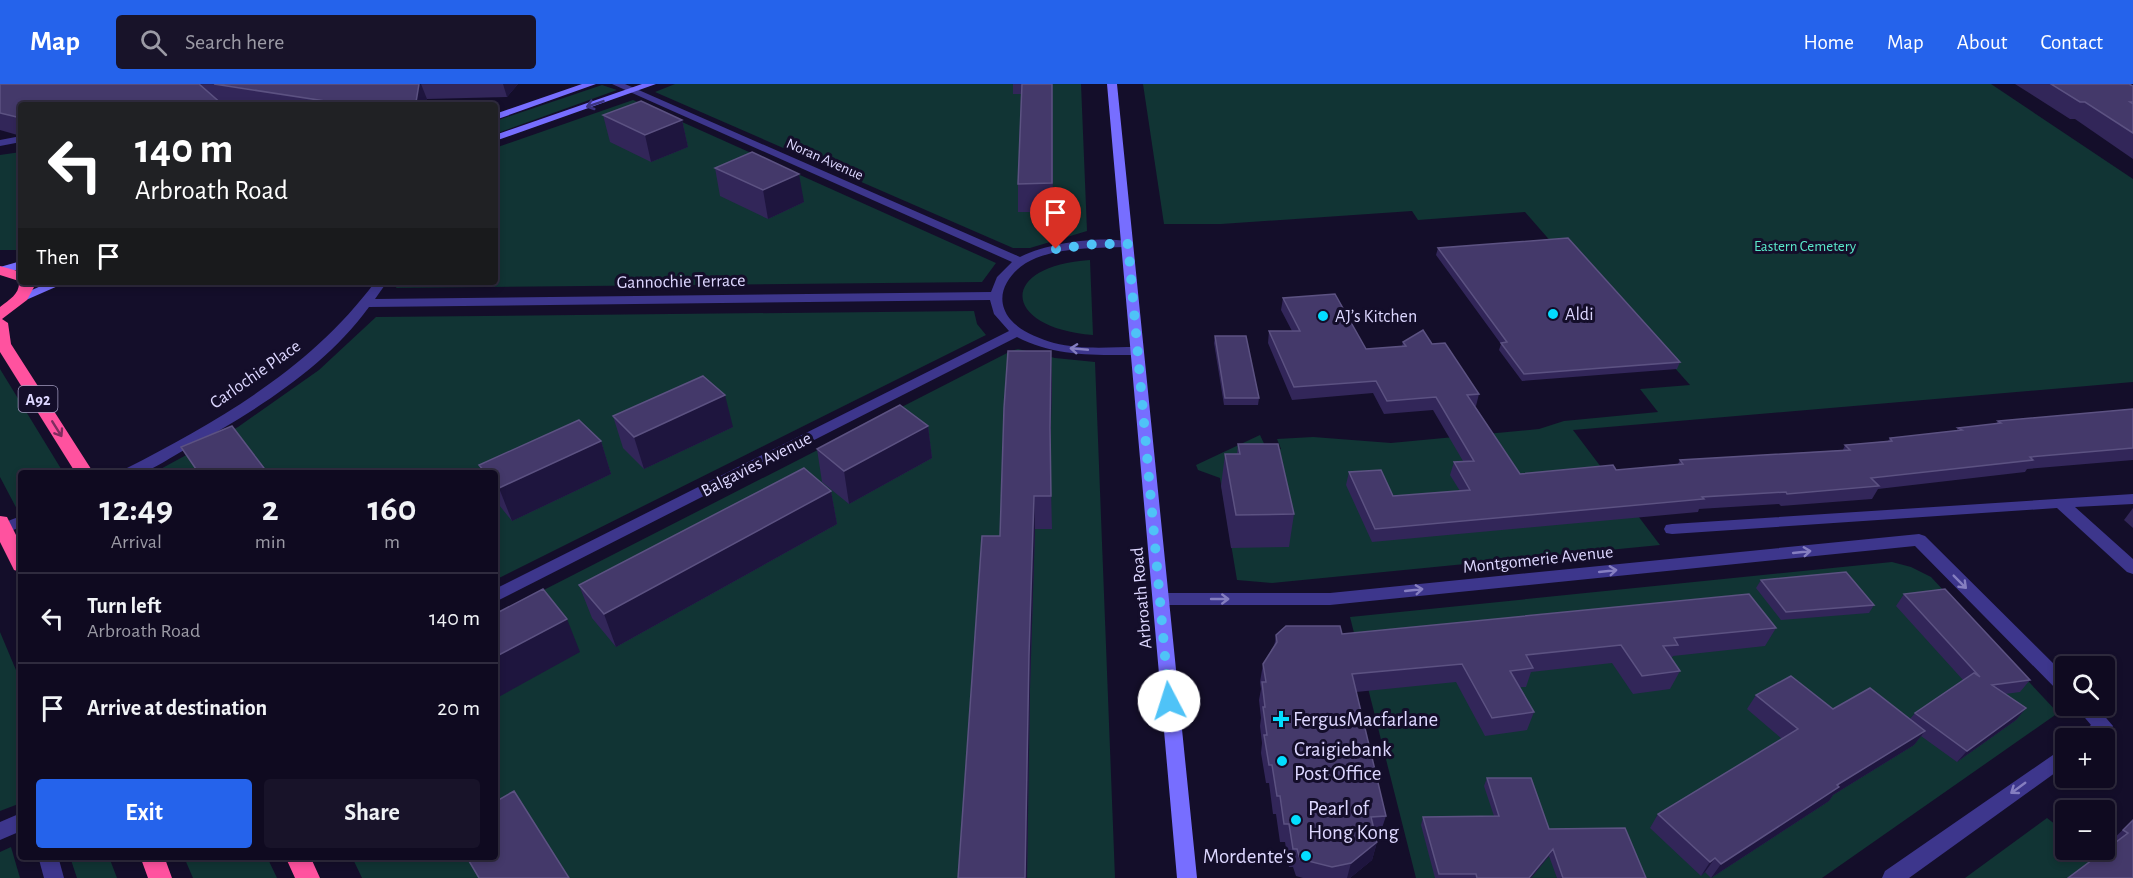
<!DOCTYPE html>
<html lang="en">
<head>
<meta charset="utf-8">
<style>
  body { margin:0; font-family:"Alegreya Sans",sans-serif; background:#181329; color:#f1f3f6; height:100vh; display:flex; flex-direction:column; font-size:22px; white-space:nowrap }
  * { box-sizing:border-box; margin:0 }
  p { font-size:20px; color:#9b9aa5 }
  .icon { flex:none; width:33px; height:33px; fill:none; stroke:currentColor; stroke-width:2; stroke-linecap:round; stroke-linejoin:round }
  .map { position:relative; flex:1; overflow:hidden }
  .details { position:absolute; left:18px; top:386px; width:480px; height:390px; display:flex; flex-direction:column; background:#0f0a20; border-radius:6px; box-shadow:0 3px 9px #0003,0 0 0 2px #2f2b3e }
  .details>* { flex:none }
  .guide { position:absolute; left:18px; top:18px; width:480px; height:183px; border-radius:6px; box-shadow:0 3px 9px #0003,0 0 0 2px #2f2b3e; background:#202124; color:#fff; overflow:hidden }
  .tools { position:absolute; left:2055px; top:572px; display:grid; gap:12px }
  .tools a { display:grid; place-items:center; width:60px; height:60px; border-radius:6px; background:#0f0a20; box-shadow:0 3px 9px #0003,0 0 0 2px #2f2b3e; font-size:30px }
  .pin { position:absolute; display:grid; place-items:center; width:51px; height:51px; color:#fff; margin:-62px -26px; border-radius:50% 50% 50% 0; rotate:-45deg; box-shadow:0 0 6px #0007 }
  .pin .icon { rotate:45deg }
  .me { position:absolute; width:66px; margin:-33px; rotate:355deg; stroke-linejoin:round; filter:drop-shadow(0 0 4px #0008) }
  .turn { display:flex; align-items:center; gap:21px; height:126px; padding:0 18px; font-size:27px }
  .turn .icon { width:78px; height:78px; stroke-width:2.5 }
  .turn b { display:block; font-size:42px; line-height:51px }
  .then { display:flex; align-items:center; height:57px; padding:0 18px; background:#0003; gap:12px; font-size:22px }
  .eta { display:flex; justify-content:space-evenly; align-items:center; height:102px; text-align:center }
  .eta b { font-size:36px; font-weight:700; line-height:42px }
  .action { display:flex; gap:12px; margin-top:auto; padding:12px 18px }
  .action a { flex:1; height:69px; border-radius:6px; background:#2563eb; color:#fff; font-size:24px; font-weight:700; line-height:69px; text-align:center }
  .action a+a { background:#181329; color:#f1f3f6 }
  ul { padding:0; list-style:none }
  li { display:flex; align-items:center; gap:18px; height:90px; padding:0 18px; border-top:2px solid #2f2b3e }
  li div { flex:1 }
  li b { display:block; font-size:22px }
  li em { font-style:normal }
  header { display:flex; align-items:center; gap:36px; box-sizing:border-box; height:84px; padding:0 30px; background:#2563eb; color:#fff }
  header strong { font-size:28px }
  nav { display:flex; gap:33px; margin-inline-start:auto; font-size:21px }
  .search { width:420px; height:54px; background:#181329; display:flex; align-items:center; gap:15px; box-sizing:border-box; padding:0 21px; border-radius:6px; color:#9b9aa5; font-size:22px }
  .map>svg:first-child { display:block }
  .green { fill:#113434 }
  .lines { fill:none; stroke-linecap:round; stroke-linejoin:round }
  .street { fill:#3d368c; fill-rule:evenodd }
  .secondary { fill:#776eff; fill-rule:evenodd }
  .highway { fill:#ff529f; fill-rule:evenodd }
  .wall { fill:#322659 }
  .shaded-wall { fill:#1e153e }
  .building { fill:#44396a; stroke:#5c5282; stroke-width:1.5 }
  .oneway { stroke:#3c347f }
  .oneway2 { stroke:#857ec0 }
  .oneway3 { stroke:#7e2d5f }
  .route { stroke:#4fc3f7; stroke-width:10; stroke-dasharray:0 18 }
  .poi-dot { fill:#03ddff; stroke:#140e2a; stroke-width:2 }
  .labels { text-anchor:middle; stroke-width:6; stroke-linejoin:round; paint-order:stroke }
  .far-street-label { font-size:15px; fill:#ddd7ff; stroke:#140e2a }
  .far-park-label { font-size:15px; fill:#5ae8ca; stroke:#140e2a }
  .shield { fill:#140e2a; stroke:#a19bbf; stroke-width:1.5 }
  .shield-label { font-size:16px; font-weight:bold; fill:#ddd7ff }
  .street-label { font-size:18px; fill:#ddd7ff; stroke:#140e2a }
  .poi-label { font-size:18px; fill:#ddd7ff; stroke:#140e2a; text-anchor:start }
  .near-poi-label { font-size:21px; fill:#ddd7ff; stroke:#140e2a; text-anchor:start }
</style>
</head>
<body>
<header>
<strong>Map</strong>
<div class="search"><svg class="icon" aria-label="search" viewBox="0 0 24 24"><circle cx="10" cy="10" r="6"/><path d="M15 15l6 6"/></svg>Search here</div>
<nav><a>Home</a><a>Map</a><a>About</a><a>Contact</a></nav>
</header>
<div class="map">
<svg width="2133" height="794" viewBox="0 0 2133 794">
  <rect width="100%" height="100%" fill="#140e2a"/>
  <path class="green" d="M675 0H1081L1087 147 1030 164H1013L655 8Z
    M1143 0H1991L2133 95V298L1573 346 1660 461 1272 499 1237 496 1220 394 1198 386 1196 381 1260 351 1267 366 1281 365 1277 355 1313 353 1391 359 1539 345 1564 337 1658 328 1640 305 1690 301 1566 162 1553 160 1525 128 1418 136 1412 127 1221 140H1164Z
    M602 1 617 6 495 50V37Z
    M633 16 996 179 982 198 396 204 398 198H495V64Z
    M21 68V166H0V71Z
    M1090 176 1093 251C1002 244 997 182 1090 176Z
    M974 227 977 240 986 251 495 496V388H155L238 343 319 286 376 233Z
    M1018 265 1055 274 1095 278 1115 794H362L352 773 495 772V531L1011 267Z
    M0 285 63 388H21L19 429 0 393Z
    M1892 478 1911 483 1931 493 2058 629 1822 794H1416L1350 533Z
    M0 548 21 598V719L0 727Z
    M2047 734 2065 748 2066 765H2088L2127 794H1965Z
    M11 763 20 794H0V768Z
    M70 773H109L117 794H77Z
    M184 773H267L277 794H193Z"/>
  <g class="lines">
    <path class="street" d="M612 0H625L1020 173C1047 159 1102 151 1132 158V162L1128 163C1098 164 1065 163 1036 174 1013 183 990 210 1010 235 1021 248 1038 254 1054 259 1081 266 1110 263 1137 263L1144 267 1137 271C1096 271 1055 273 1017 253L495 518V505L1009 247 994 230 990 216 369 223C324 285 252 329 186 365 172 372 156 385 141 388 136 390 128 388 123 388L125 385C219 337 311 284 375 198H387L375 215 991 208 997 193 1012 178Z
      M21 52V58L0 62V56Z
      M2133 410V420L2075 423 2133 475V490L2127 488 2057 424 1672 450 1666 449 1664 445 1666 441 1672 440Z
      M21 432V443L0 451V440Z
      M1919 450 1925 452 2066 592V611L2060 609 1915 462 1330 521H1161L1155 519 1153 515 1155 511 1161 509H1330Z
      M2074 621H2095L2113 642C2106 657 2092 654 2078 654L2080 649 2091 641Z
      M2066 662V681L1909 794H1882L1885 787Z
      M21 729V747L0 756V738Z
      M38 772H58L64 794H44Z"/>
    <path class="secondary" d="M582 0H596L495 36V30Z
      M642 0H656L495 57V51Z
      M1107 0H1117L1197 794H1177Z
      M21 177V185L0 189V183Z
      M50 198H67L26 216 22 217 16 213Z"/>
    <path class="highway" d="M0 182 21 188V198H32L34 203 27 216 2 235 8 239 11 260 93 388H75L0 268V223C10 215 20 210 19 197L0 191Z
      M0 432 7 433 21 461V488L14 486 0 458Z
      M140 772H164L172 794H148Z
      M285 772H310L320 794H295Z"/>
  </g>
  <path class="wall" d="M0 0H518L507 13 427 15 426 21H232L221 19 21 21V52L0 46Z
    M1013 0H1052L1053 128H1018V100L1021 10H1013Z
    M2015 0H2129L2133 2V75L2075 35H2070Z
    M603 31 682 36 688 63 651 78 610 58Z
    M715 84 804 118 768 135 720 112Z
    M1438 164 1680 278 1677 285 1522 297 1499 266 1501 260 1436 171Z
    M1283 214 1366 265 1402 262 1403 258 1432 260 1479 310 1476 322H1475L1520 390 1616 386 1678 380 1680 376 1843 366 1845 361 1888 357 1890 354 1956 347 1958 344 1996 340 1998 337 2133 325V376L2027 385 2025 388 1878 405 1872 415 1781 422 1779 420 1699 425 1698 428 1372 458 1346 401 1349 388 1393 412 1460 407 1450 391 1454 378 1463 377 1433 326 1384 330 1373 309 1292 316 1268 259 1269 247H1292L1281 226Z
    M1215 252 1259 314 1258 321H1224L1214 259Z
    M1052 299 1050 366 1052 445H1035L1030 604 1027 794H958L1000 452Z
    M613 332 733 343 644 385 623 364Z
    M928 342 932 374 849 420 822 398 817 365Z
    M601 357 611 390 512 437 495 416V388H482L479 381Z
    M1238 360 1294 430 1289 463 1231 464 1221 402 1225 370H1237Z
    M831 407 837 440 616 563 592 534 579 501Z
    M2133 424V444L2124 436Z
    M1761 496 1874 521 1869 529 1781 536 1756 504Z
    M1904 510 2030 596 2020 608 2005 610 2026 624 2016 636 1957 678 1921 652 1914 661 1833 711 1829 717 1711 794 1705 788 1701 792 1650 744 1658 730 1782 655 1747 625 1756 611 1833 625 1910 635 1915 629 1963 596 1896 522Z
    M1776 544 1765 562 1673 572 1671 575 1680 587 1670 605 1633 610 1612 579 1531 588 1526 603H1520L1534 628 1527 646 1485 652 1456 598 1356 608 1386 732 1380 750H1375L1377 758 1372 776 1350 794H1303L1296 792 1293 783H1289L1285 758H1280L1276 730H1273L1269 699H1266L1261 669 1262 659 1260 642 1261 634 1259 616 1261 605 1260 598 1263 580 1274 563 1276 551Z
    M1487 694 1549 745 1646 794H1557L1549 772 1531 794H1435L1421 741 1423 733 1494 732 1484 702Z
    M2133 736V794L2110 762 2107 761Z"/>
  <path class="shaded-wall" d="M419 0H421L427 15 426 21H396Z
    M503 0H518L507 13Z
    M682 36 688 63 651 78 645 51Z
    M799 90 804 118 768 135 763 106Z
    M1051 267 1052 299 1050 376V344Z
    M725 311 733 343 644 385 634 353Z
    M928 342 932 374 849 420 844 387Z
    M601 357 611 390 512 437 499 404Z
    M831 407 837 440 616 563 604 530Z
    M1034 412 1035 445 1030 604 1027 794H1025L1029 571Z
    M567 535 580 568 495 615V573Z
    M2026 624 2016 636 1957 678 1967 667Z
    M1925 647 1914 661 1833 711 1829 717 1711 794 1721 780 1837 701Z
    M1377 758 1372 776 1350 794H1347L1351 779Z
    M1553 765 1549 772 1531 794H1529Z
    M1715 774 1705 788 1701 792 1710 778Z"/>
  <path class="building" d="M0 0H199L223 21H21V34L0 29Z
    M214 0H419L416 18 396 21H351Z
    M1022 0H1052V99L1018 100Z
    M2051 0H2129L2133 2V18H2130L2133 20V49L2085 18H2080Z
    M641 17 682 36 645 51 603 31Z
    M752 68 799 90 763 106 715 84Z
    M1568 154 1680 278 1524 290 1501 259 1507 258 1438 164Z
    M1335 210 1366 265 1406 262 1403 258 1423 246 1432 260 1445 259 1479 310 1467 311 1520 390 1613 381 1616 386 1683 380 1680 376 1850 366 1845 361 1892 357 1890 354 1962 346 1958 344 2001 339 1998 337 2133 325V364L2030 373 2033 376 1871 394 1879 402 1787 410 1786 408 1702 413 1704 415 1375 445 1349 388 1381 386 1393 412 1470 406 1454 378 1474 377 1436 313 1387 317 1376 297 1294 303 1269 247H1300L1283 214Z
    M1215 252H1246L1259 314H1225Z
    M1008 267H1051L1050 344 1051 412H1034L1029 571 1025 794H958L982 452H1000L1004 324Z
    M703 292 725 311 634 353 613 332Z
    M900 321 928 342 844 387 817 365Z
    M579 336 601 357 499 404 495 400V388H485L479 381Z
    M232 342 267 388H198L181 363Z
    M1238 360H1278L1294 430 1236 431 1225 370H1240Z
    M804 384 831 407 604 530 579 501Z
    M1846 488 1874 521 1786 528 1761 496Z
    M543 505 567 535 495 573V530Z
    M1945 505 2030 596 1992 601 2026 624 1967 667 1915 629 1974 589 1980 593 1904 510Z
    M1749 510 1776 544 1674 554 1678 561 1663 562 1680 587 1642 592 1621 561 1526 571 1533 584 1510 587 1534 628 1492 634 1462 580 1352 590 1386 732 1371 733 1377 758 1351 779 1332 783 1300 775 1297 765H1293L1289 740H1284L1280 712H1277L1272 681H1269L1264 651H1267L1263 623H1265L1262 598H1266L1263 580 1277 558 1276 551 1286 542H1340L1342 550Z
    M1791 592 1833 625 1870 604 1925 647 1837 701 1839 703 1721 780 1715 774 1710 778 1658 730 1798 645 1756 611Z
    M1487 694H1531L1549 745 1625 744 1646 794H1563L1553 765 1529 794H1477L1476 790H1439L1423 733 1499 732Z
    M514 707 569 794H479L466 772H495V718Z
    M2133 736V794H2068L2128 749 2123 746Z"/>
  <defs><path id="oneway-shaft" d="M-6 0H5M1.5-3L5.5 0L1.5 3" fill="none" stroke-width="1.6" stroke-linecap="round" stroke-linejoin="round" transform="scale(1.5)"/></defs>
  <use class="oneway" href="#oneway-shaft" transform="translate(595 20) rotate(161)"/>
  <g class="oneway2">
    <use href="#oneway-shaft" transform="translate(1079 265) rotate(-175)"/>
    <use href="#oneway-shaft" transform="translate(1802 468) rotate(-6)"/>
    <use href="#oneway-shaft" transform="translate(1608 487) rotate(-6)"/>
    <use href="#oneway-shaft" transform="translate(1960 498) rotate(45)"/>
    <use href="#oneway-shaft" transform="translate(1414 506) rotate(-6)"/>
    <use href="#oneway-shaft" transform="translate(1220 515)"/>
    <use href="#oneway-shaft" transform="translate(2018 704) rotate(144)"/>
  </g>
  <use class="oneway3" href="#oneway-shaft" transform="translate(57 345) rotate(58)"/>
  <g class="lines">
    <path class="route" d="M1056 165 1096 160H1128L1169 617"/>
  </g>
  <g class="poi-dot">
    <circle cx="1553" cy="230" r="6"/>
    <circle cx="1323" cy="232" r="6"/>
    <path d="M1278 626h6v6h6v6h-6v6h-6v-6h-6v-6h6z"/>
    <circle cx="1282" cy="677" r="6"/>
    <circle cx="1296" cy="736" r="6"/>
    <circle cx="1306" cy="772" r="6"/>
  </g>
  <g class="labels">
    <g class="far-street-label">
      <text transform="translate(825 75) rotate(24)" y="5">Noran Avenue</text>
    </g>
    <g class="far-park-label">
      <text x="1805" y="167">Eastern Cemetery</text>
    </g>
    <rect class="shield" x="18.5" y="302" width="39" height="26" rx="4.5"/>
    <g class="shield-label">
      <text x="38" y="321">A92</text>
    </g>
    <g class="street-label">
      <text transform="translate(681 197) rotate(-1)" y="6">Gannochie Terrace</text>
      <text transform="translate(255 290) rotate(-35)" y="6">Carlochie Place</text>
      <text transform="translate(756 380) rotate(-27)" y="6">Balgavies Avenue</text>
      <text transform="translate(1538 475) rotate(-6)" y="6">Montgomerie Avenue</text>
      <text transform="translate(1141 514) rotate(-95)" y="6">Arbroath Road</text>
    </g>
    <g class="poi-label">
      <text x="1565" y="236">Aldi</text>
      <text x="1335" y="238">AJ’s Kitchen</text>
    </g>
    <g class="near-poi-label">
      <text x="1293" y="642">FergusMacfarlane</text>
      <text x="1294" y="672">Craigiebank<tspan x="1294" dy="24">Post Office</tspan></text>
      <text x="1308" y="731">Pearl of<tspan x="1308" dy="24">Hong Kong</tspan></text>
      <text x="1294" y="779" text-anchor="end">Mordente's</text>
    </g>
  </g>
</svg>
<div class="tools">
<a><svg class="icon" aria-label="search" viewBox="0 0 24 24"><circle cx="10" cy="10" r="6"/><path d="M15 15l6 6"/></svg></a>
<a>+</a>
<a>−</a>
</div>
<div class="pin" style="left:1056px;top:165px;background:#d93025"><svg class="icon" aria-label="arrive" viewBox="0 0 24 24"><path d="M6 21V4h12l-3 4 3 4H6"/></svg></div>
<svg class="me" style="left:1169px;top:617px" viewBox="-20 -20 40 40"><circle r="19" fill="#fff"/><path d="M0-13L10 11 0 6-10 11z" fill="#4fc3f7"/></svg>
<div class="guide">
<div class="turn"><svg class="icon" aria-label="left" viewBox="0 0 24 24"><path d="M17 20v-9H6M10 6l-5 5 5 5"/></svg><div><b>140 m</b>Arbroath Road</div></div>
<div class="then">Then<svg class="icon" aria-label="arrive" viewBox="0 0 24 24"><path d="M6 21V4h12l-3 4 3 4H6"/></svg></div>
</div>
<section class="details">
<div class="eta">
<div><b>12:49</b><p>Arrival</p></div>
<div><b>2</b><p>min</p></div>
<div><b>160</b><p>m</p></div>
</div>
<ul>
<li><svg class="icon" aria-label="left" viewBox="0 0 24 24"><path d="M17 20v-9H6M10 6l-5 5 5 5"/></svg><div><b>Turn left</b><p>Arbroath Road</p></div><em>140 m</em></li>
<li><svg class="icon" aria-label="arrive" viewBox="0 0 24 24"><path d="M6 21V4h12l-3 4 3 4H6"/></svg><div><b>Arrive at destination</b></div><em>20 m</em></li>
</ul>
<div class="action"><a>Exit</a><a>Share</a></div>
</section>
</div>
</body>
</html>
